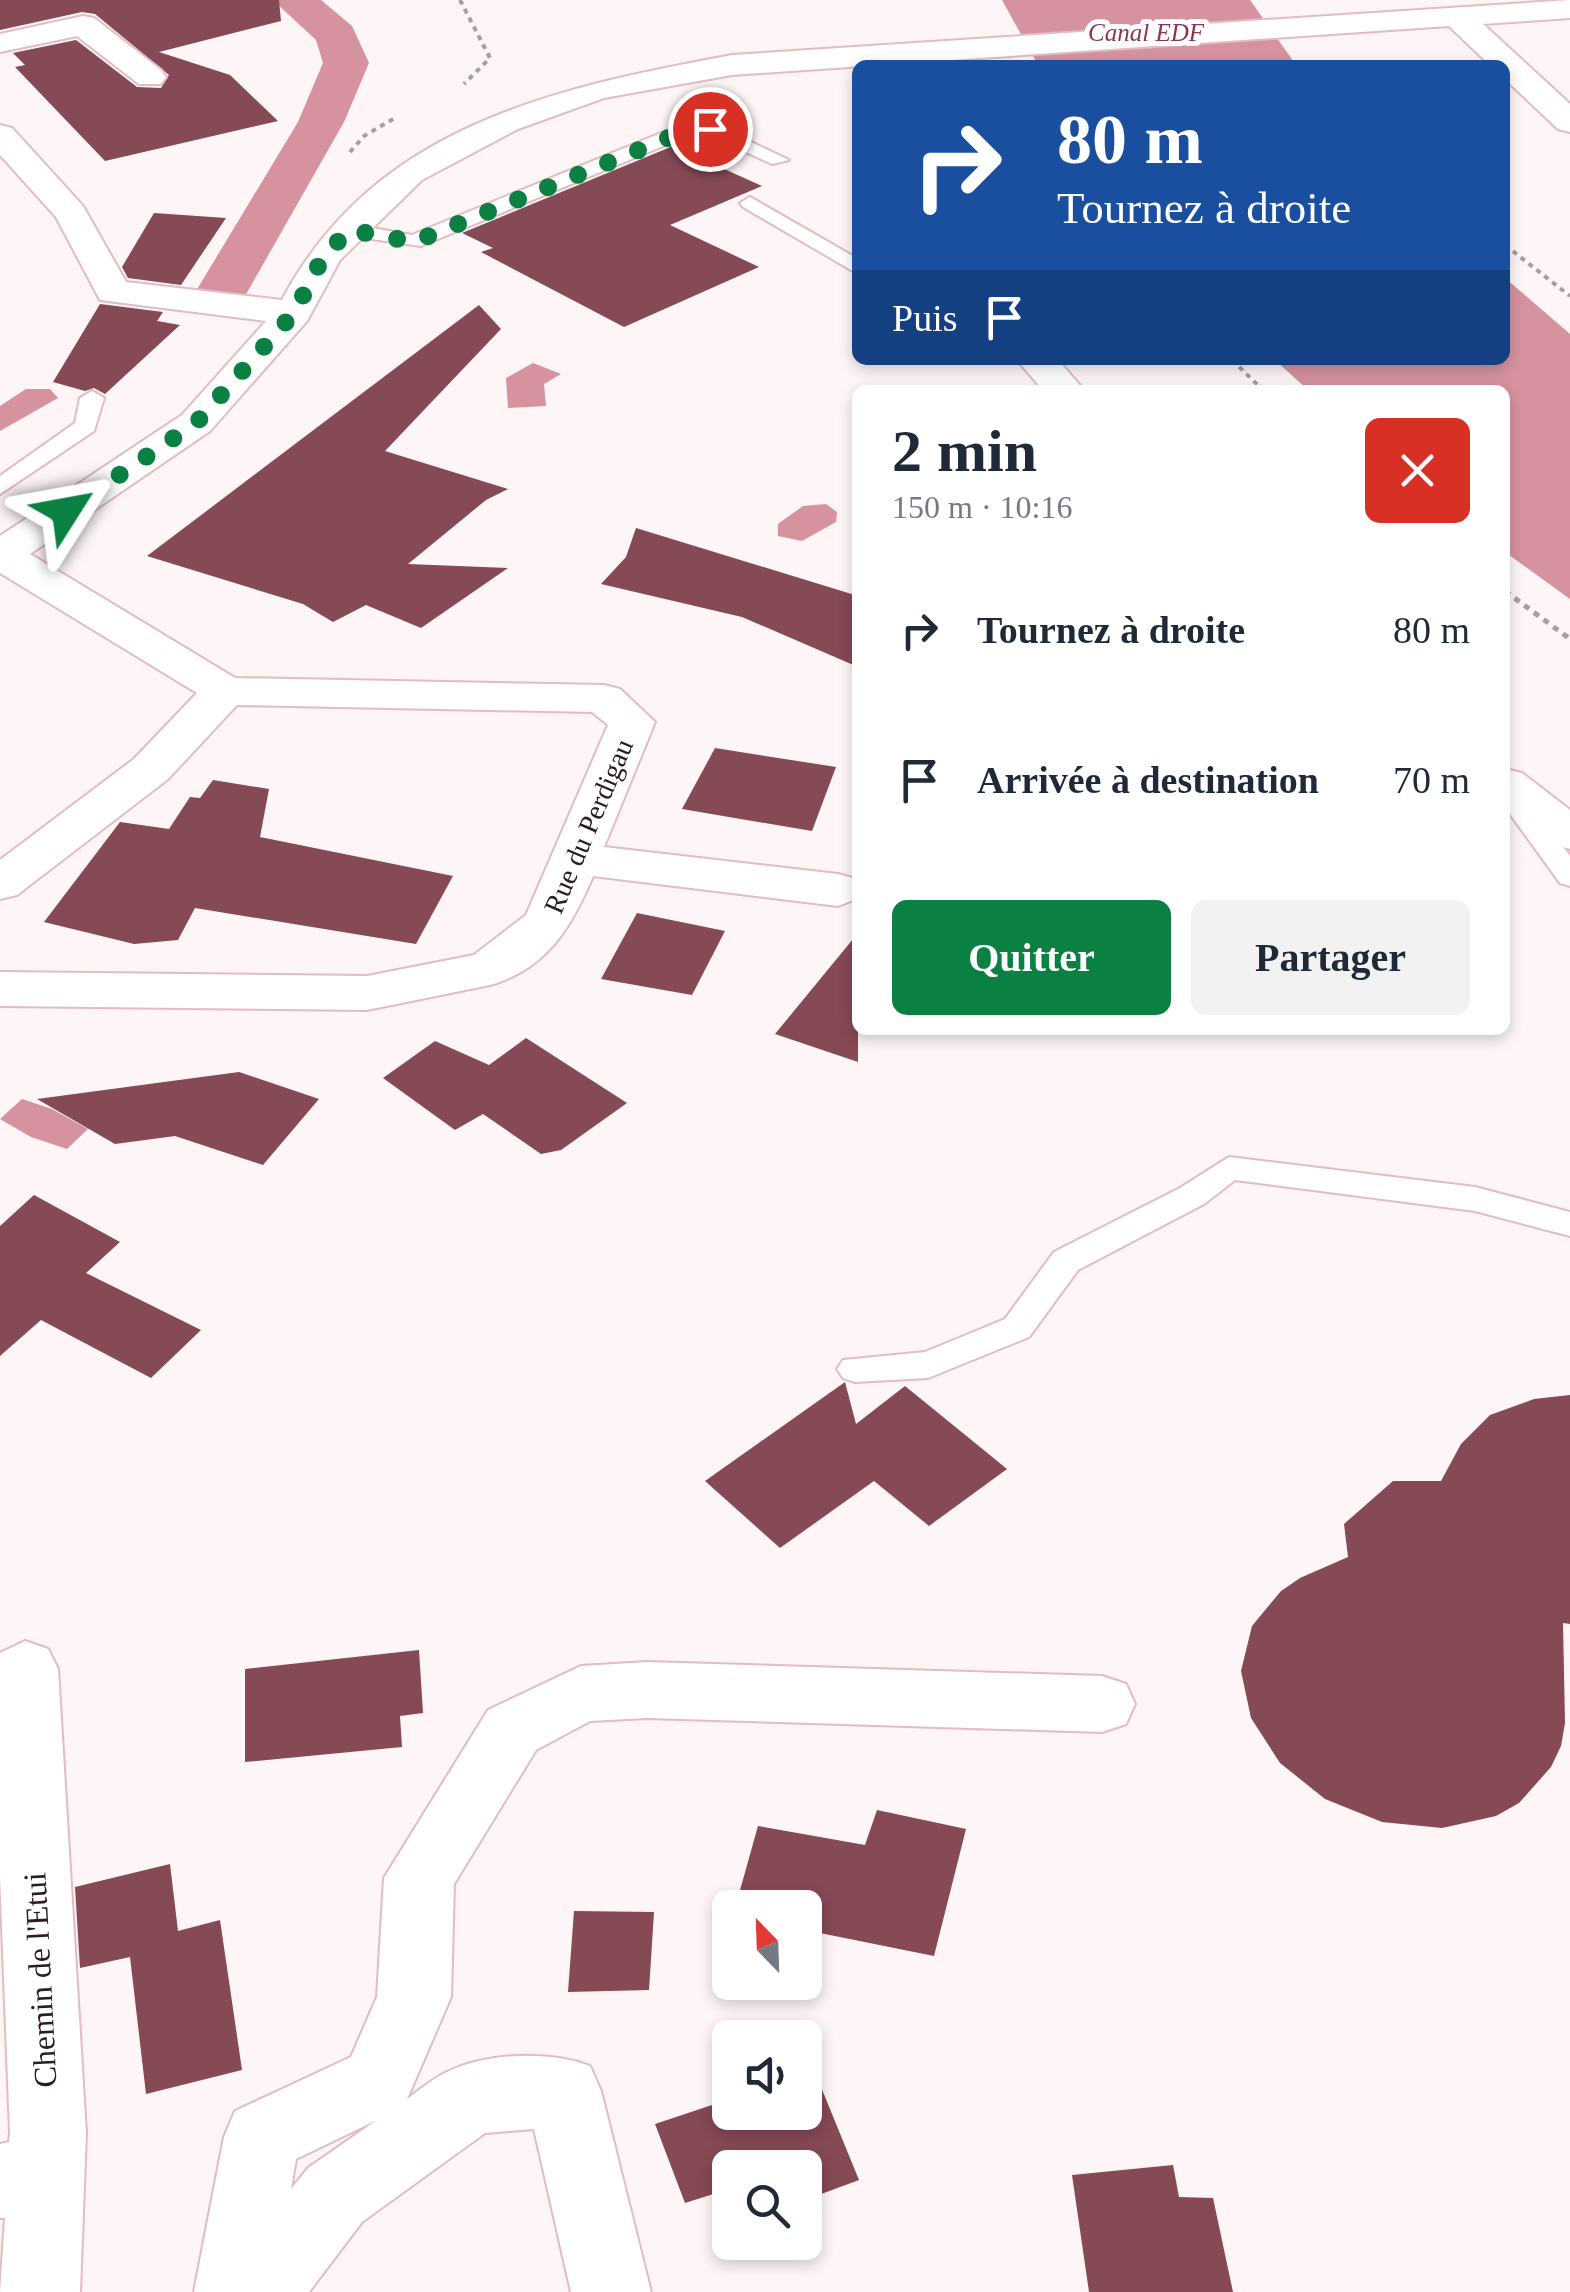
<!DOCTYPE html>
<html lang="fr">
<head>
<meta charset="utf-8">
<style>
  body { margin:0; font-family:Georgia,serif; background:#f2f2f3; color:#1f2937; height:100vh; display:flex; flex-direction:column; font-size:38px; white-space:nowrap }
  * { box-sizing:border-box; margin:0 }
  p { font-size:32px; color:#747a83 }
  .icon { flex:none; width:55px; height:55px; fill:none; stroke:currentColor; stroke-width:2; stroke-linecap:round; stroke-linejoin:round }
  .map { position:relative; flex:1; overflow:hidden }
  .details { position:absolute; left:852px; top:385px; width:658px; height:650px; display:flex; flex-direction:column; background:#fff; border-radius:15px; box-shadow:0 5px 15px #0003 }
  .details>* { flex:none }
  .banner { position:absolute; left:852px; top:60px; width:658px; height:305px; border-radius:15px; box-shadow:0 5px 15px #0003; background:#1a4fa0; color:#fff; overflow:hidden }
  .needle { width:65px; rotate:337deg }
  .tools { position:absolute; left:712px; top:1890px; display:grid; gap:20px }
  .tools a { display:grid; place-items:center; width:110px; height:110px; border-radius:15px; background:#fff; box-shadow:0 5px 15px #0003; font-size:50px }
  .pin { position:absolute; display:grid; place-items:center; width:85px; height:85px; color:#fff; margin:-42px; border:5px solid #fff; border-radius:50%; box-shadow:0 2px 10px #0007 }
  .me { position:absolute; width:110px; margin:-55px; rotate:56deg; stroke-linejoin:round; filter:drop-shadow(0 0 8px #0008) }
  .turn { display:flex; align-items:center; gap:35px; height:210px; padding:0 40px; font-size:45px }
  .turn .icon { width:130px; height:130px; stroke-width:2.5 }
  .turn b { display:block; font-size:70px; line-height:85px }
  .then { display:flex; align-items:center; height:95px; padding:0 40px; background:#0003; gap:20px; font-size:38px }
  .round { display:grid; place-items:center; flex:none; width:105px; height:105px; border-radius:15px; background:#f2f2f3 }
  .overview { display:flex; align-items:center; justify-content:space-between; height:170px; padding:0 40px }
  h1 { font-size:60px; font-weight:600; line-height:75px }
  .cta { display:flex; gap:20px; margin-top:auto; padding:20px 40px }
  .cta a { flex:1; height:115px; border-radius:15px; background:#0b8043; color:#fff; font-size:40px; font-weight:600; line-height:115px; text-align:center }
  .cta a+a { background:#f2f2f3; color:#1f2937 }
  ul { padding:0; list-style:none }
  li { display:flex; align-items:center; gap:30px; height:150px; padding:0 40px }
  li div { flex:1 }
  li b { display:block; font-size:38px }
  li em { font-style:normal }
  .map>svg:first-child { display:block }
  .water { fill:#d6929f }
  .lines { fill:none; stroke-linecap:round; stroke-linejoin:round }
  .canal { fill:#d6929f; fill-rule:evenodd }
  .building { fill:#864956 }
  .service-casing { stroke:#e2bcc2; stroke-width:4 }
  .minor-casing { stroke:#e2bcc2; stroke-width:4 }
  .path-far1 { stroke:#a89d9f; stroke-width:4; stroke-dasharray:5 5; stroke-linecap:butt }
  .path { stroke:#a89d9f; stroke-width:5; stroke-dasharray:6 6; stroke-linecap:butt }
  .service { fill:#fff; fill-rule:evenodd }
  .minor { fill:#fff; fill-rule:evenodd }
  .route { stroke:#0b8043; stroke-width:18; stroke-dasharray:0 32.4 }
  .labels { text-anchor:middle; stroke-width:10; stroke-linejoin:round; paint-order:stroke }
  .far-water-label { font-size:25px; font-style:italic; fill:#8a374c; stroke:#fff }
  .street-label { font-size:28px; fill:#2b1d20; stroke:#fff }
  .near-street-label { font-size:32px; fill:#2b1d20; stroke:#fff }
</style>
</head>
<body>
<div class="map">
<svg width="1570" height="2292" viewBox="0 0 1570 2292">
  <rect width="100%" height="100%" fill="#fdf5f6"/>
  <path class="water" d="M1002 0H1250L1296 65H1038Z
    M1505 278 1570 334V599L1505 552V390H1308L1275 360H1505Z
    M533 363 561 374 544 384 546 406 508 408 506 378Z
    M26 389H50L58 398 0 431V406Z
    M826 504 837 512 836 522 802 541 778 536V524L803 506Z
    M22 1099 52 1109 88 1129 67 1149 31 1137 0 1119Z"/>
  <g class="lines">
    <path class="canal" d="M273 0H321L352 26 369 63 344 122 245 296 237 307 219 312 201 307 193 296 298 122 323 63 316 40Z"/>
  </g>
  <path class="building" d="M0 0H279L281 21 159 52 230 75 278 121 105 161 15 67 25 65 13 53 76 40 137 87 161 88 169 75 95 14 82 12 0 30Z
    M673 146 762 186 670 225 759 267 624 327 481 252 493 248 462 233Z
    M154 213 226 218 181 285 128 278 122 267Z
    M100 304 163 312 157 321 180 325 105 394 94 388 85 391 53 382Z
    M479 305 501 329 385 451 508 489 486 500 408 564 508 568 421 628 366 605 333 622 303 604 147 556Z
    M636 528 858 596V667L742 617 601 584 626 557Z
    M715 748 836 767 812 831 682 809Z
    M213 780 269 789 260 837 453 876 416 944 195 908 178 940 134 944 44 922 120 822 169 829 190 797 200 798Z
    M637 913 725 931 692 995 601 979Z
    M858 933V1062L775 1034Z
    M526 1038 627 1103 561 1150 541 1154 483 1114 455 1130 383 1078 435 1041 489 1065Z
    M239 1072 319 1099 263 1165 175 1136 115 1144 37 1099Z
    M34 1195 120 1242 86 1273 201 1330 151 1378 41 1320 0 1356V1226Z
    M845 1382 856 1424 905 1386 1007 1469 929 1526 874 1481 780 1548 705 1481Z
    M1570 1395V1624L1563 1623 1565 1723 1561 1746 1551 1767 1519 1803 1496 1816 1442 1828 1382 1822 1325 1799 1280 1763 1251 1718 1241 1671 1252 1626 1281 1591 1300 1578 1348 1557 1344 1524 1393 1481H1441L1461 1444 1490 1415 1534 1399Z
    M419 1650 423 1713 400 1716 402 1747 245 1762V1669Z
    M877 1810 966 1829 934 1956 805 1930V1908H735L758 1826 865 1845Z
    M170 1864 178 1931 220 1920 242 2070 146 2094 130 1957 80 1968 75 1887Z
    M574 1911 654 1912 649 1990 568 1992Z
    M814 2070 859 2180 805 2200V2168H730V2199L726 2190 685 2203 655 2124 730 2099V2112H805V2073Z
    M1173 2165 1179 2197 1213 2198 1233 2292H1089L1072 2175Z"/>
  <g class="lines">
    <g class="service-casing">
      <path id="service" d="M711 123 789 160 772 164 709 135 673 142 421 246 350 236 339 230 350 224 412 235 661 133Z
        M750 197 858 259V274L743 207 740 203Z
        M92 391 104 398 94 431 0 494V476L75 423 80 398Z
        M1505 779 1515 781 1570 856V886L1560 883 1505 807Z
        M1229 1157 1475 1187 1570 1212V1236L1475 1211 1235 1180 1204 1204 1078 1270 1029 1337 928 1378 855 1382 843 1378 837 1369 843 1360 925 1352 1005 1319 1054 1252 1180 1188Z"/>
    </g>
    <g class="minor-casing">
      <path id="minor" d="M1570 0V18L1483 24 1570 104V132L1558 129 1505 79V65H1490L1449 26 732 75 604 98 518 129 422 180 340 260 307 321 210 431 30 554 235 678 604 685 620 689 655 722 604 847 838 874 856 879 858 898 838 906 593 876C572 926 547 969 490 985L367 1010 0 1006V972L367 976 474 955 526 915 608 725 592 712 237 705 168 779 17 895 0 899V860L134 759 197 693 0 573V536L182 415 266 321 100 300 56 217 0 155V125L12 128 83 206 126 282 282 300C374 126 554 88 732 55Z
        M83 16 94 18 161 70 166 77 161 84H139L77 36 0 52V34Z
        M1017 360H1058L1084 390H1043Z
        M1505 769 1522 773 1570 810V849L1553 844 1505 806Z
        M25 1641 48 1649 58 1669 86 2133 80 2292H0L5 2218H0V2144L9 2142 10 2133 0 1875V1653Z
        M647 1662 1102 1676 1126 1684 1135 1704 1126 1724 1102 1732 647 1718 590 1721 536 1750 454 1884 451 1997 407 2099C420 2090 433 2078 447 2072 486 2053 550 2050 590 2066L601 2091 651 2292H571L534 2129 485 2133 362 2222 309 2292H194L224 2137 235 2111 351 2057 377 1997 384 1878 488 1710 581 1666ZM377 2120 308 2168 291 2189 296 2159Z"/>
    </g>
    <path class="path-far1" d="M460 0 490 58 464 84
      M350 152 364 136 395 118
      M1505 245 1570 296
      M1232 360 1262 389"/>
    <path class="path" d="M1259 386 1263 390
      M1505 591 1570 639"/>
    <use href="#service" class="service"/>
    <use href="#minor" class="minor"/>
  </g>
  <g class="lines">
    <path class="route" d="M66 511 196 423 294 313 324 255 350 230 414 242 668 138 710 129"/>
  </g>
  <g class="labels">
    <g class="far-water-label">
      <text x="1146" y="41">Canal EDF</text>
    </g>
    <g class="street-label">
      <text transform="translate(588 826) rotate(-67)" y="10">Rue du Perdigau</text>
    </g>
    <g class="near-street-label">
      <text transform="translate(40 1980) rotate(-93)" y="11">Chemin de l'Etui</text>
    </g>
  </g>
</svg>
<div class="tools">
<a><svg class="needle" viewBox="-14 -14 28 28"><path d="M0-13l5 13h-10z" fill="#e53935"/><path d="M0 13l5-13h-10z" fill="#747a83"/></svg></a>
<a><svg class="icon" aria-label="sound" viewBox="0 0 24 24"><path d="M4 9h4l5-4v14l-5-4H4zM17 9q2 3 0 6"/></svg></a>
<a><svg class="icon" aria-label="search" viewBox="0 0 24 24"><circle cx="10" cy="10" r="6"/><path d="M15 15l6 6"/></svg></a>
</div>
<div class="pin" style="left:710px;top:129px;background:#d93025"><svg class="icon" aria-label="arrive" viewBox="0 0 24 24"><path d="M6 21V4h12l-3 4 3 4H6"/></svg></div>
<svg class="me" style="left:66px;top:511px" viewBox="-20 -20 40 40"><path d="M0-17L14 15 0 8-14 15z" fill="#0b8043" stroke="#fff" stroke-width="4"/></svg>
<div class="banner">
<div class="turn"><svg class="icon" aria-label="right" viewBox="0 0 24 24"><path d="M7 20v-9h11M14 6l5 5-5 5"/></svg><div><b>80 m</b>Tournez à droite</div></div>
<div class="then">Puis<svg class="icon" aria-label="arrive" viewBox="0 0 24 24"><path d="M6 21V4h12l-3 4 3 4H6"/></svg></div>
</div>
<section class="details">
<div class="overview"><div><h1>2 min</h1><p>150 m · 10:16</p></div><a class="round" style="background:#d93025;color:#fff"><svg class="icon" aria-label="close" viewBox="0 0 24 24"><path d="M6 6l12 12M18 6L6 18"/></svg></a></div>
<ul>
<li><svg class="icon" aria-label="right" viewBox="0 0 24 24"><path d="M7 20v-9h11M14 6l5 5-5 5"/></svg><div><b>Tournez à droite</b></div><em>80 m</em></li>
<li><svg class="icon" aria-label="arrive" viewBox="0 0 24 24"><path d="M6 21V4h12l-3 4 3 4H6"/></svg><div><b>Arrivée à destination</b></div><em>70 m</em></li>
</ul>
<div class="cta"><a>Quitter</a><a>Partager</a></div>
</section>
</div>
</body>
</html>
